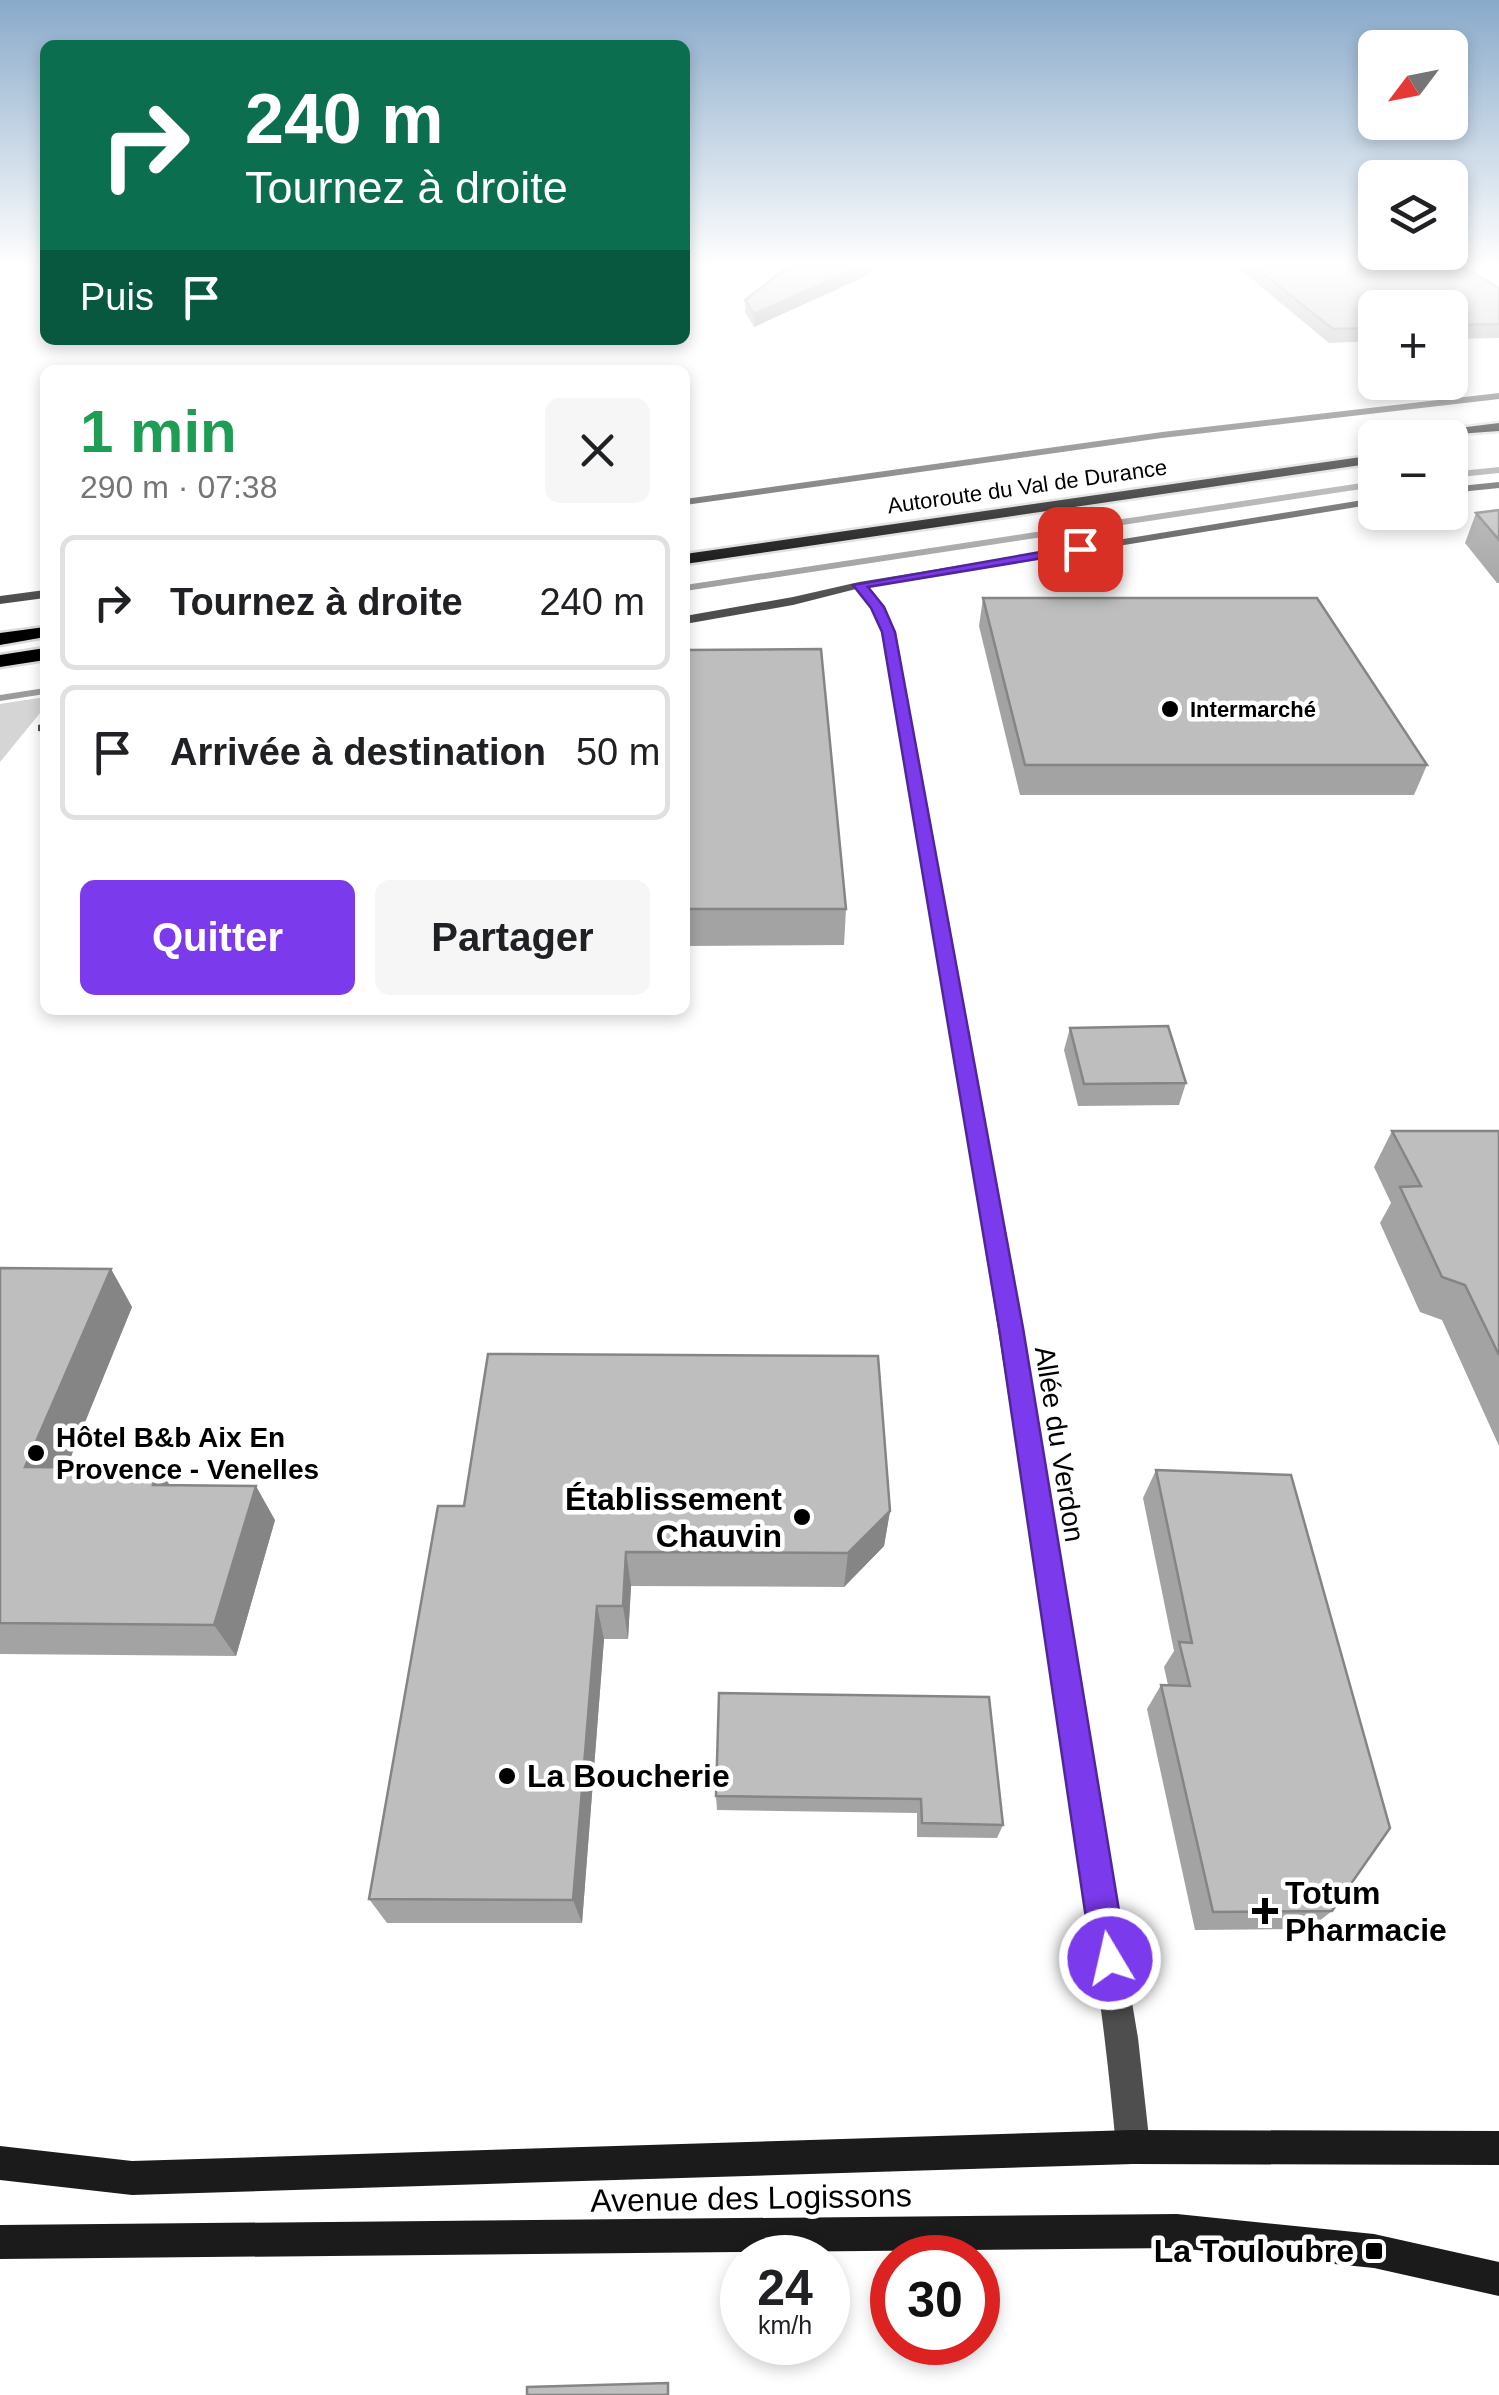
<!DOCTYPE html>
<html lang="fr">
<head>
<meta charset="utf-8">
<style>
  body { margin:0; font-family:Arial,sans-serif; background:#f6f6f6; color:#202124; height:100vh; display:flex; flex-direction:column; font-size:38px; white-space:nowrap }
  * { box-sizing:border-box; margin:0 }
  p { font-size:32px; color:#757577 }
  .icon { flex:none; width:55px; height:55px; fill:none; stroke:currentColor; stroke-width:2; stroke-linecap:round; stroke-linejoin:round }
  .map { position:relative; flex:1; overflow:hidden }
  .panel { position:absolute; left:40px; top:365px; width:650px; height:650px; display:flex; flex-direction:column; background:#fff; border-radius:15px; box-shadow:0 5px 15px #0003 }
  .panel>* { flex:none }
  .banner { position:absolute; left:40px; top:40px; width:650px; height:305px; border-radius:15px; box-shadow:0 5px 15px #0003; background:#0b6e4f; color:#fff; overflow:hidden }
  .needle { width:65px; rotate:238deg }
  .tools { position:absolute; left:1358px; top:30px; display:grid; gap:20px }
  .tools a { display:grid; place-items:center; width:110px; height:110px; border-radius:15px; background:#fff; box-shadow:0 5px 15px #0003; font-size:50px }
  .speed { position:absolute; left:720px; top:2235px; display:flex; gap:20px; font-size:50px; font-weight:700; text-align:center }
  .speed>* { display:grid; place-content:center; width:130px; height:130px; border-radius:50%; background:#fff; box-shadow:0 5px 15px #0003; line-height:1 }
  .speed small { font-size:25px; font-weight:400 }
  .speed .limit { border:15px solid #d22; background:#fff; color:#111 }
  .pin { position:absolute; display:grid; place-items:center; width:85px; height:85px; color:#fff; margin:-42px; border-radius:20px; box-shadow:0 5px 15px #0006 }
  .me { position:absolute; width:110px; margin:-55px; rotate:351deg; stroke-linejoin:round; filter:drop-shadow(0 0 8px #0008) }
  .turn { display:flex; align-items:center; gap:35px; height:210px; padding:0 40px; font-size:45px }
  .turn .icon { width:130px; height:130px; stroke-width:2.5 }
  .turn b { display:block; font-size:70px; line-height:85px }
  .then { display:flex; align-items:center; height:95px; padding:0 40px; background:#0003; gap:20px; font-size:38px }
  .round { display:grid; place-items:center; flex:none; width:105px; height:105px; border-radius:15px; background:#f6f6f6 }
  .headline { display:flex; align-items:center; justify-content:space-between; height:170px; padding:0 40px }
  h1 { font-size:60px; font-weight:700; line-height:75px; color:#1e9e55 }
  .action { display:flex; gap:20px; margin-top:auto; padding:20px 40px }
  .action a { flex:1; height:115px; border-radius:15px; background:#7c3aed; color:#fff; font-size:40px; font-weight:700; line-height:115px; text-align:center }
  .action a+a { background:#f6f6f6; color:#202124 }
  ul { padding:0; list-style:none }
  li { display:flex; align-items:center; gap:30px; height:135px; margin:0 20px 15px; padding:0 20px; border:5px solid #e0e0e0; border-radius:15px }
  li div { flex:1 }
  li b { display:block; font-size:38px }
  li em { font-style:normal }
  .map>svg:first-child { display:block }
  .green { fill:#d5d5d5 }
  .lines { fill:none; stroke-linecap:round; stroke-linejoin:round }
  .stream { fill:#9c9c9c; fill-rule:evenodd }
  .motorway-casing { stroke:#dbdbdb; stroke-width:5 }
  .minor { fill:#4e4e4e; fill-rule:evenodd }
  .secondary { fill:#1b1b1b; fill-rule:evenodd }
  .motorway { fill:#000; fill-rule:evenodd }
  .wall { fill:#a3a3a3 }
  .shaded-wall { fill:#858585 }
  .building { fill:#bebebe; stroke:#858585; stroke-width:2.5 }
  .route { fill:#7c3aed; stroke:#51269a; stroke-width:2.5 }
  .poi-dot { fill:#000; stroke:#fff; stroke-width:4 }
  .labels { text-anchor:middle; stroke-width:9; stroke-linejoin:round; paint-order:stroke }
  .far-street-label { font-size:22px; fill:#000; stroke:#fff }
  .far-poi-label { font-size:22px; font-weight:bold; fill:#000; stroke:#fff; text-anchor:start }
  .poi-label { font-size:28px; font-weight:bold; fill:#000; stroke:#fff; text-anchor:start }
  .street-label { font-size:28px; fill:#000; stroke:#fff }
  .near-poi-label { font-size:32px; font-weight:bold; fill:#000; stroke:#fff; text-anchor:end }
  .near-street-label { font-size:32px; fill:#000; stroke:#fff }
</style>
</head>
<body>
<div class="map">
<svg width="1499" height="2395" viewBox="0 0 1499 2395">
  <rect width="100%" height="100%" fill="#fff"/>
  <path class="green" d="M45 697V707L0 762V704Z"/>
  <g class="lines">
    <path class="stream" d="M1499 467V473L1450 478V472Z
      M1375 481V487L685 591V585Z
      M45 688V694L0 701V695Z"/>
    <g class="motorway-casing">
      <path id="motorway" d="M1499 423V431L1403 438 1410 434Z
        M1375 455V463L685 564V554Z
        M45 627V637L0 645V633Z
        M45 648V660L0 667V655Z"/>
    </g>
    <path class="minor" d="M1499 393V399L1162 438 685 505V499L1162 432Z
      M1499 482V488L1450 493V487Z
      M1375 498V504L867 587 884 607 895 632 991 1158 1138 2038 1150 2147 1145 2159 1133 2164 1121 2159 1116 2147C1099 1958 1066 1770 1037 1583 989 1265 938 948 883 632L873 608 856 589 793 605 685 624V616L793 597 859 582Z
      M45 590V598L0 604V596Z
      M45 723V732L38 731V725Z"/>
    <path class="secondary" d="M1133 2130 1499 2131V2165L1133 2164 132 2195 0 2180V2146L132 2161Z
      M1177 2214 1374 2234 1499 2262V2296L1374 2268 1177 2248 0 2259V2225Z"/>
    <use href="#motorway" class="motorway"/>
  </g>
  <path class="wall" d="M1236 266H1462L1499 288V338L1450 339V308H1375V341L1329 343Z
    M866 276 754 327 745 312V300Z
    M1499 510V583H1497L1465 543 1476 513Z
    M983 598 1427 765 1414 795H1020L979 626Z
    M685 650 846 909 844 945 685 946Z
    M1070 1028 1186 1083 1179 1105 1078 1106 1064 1050Z
    M1392 1131H1499V1446L1442 1320 1420 1312 1380 1223 1391 1203 1374 1167Z
    M0 1268 111 1269 132 1307 66 1467 170 1485 275 1520 236 1656 0 1654Z
    M1156 1470 1332 1911 1309 1929 1195 1930 1147 1709 1161 1685H1168L1164 1667 1174 1651 1143 1498Z
    M464 1506 890 1511 884 1546 844 1587 631 1586 628 1639H604L582 1923H387L369 1899Z
    M989 1697 1003 1825 997 1838 917 1837V1813L717 1810 716 1796Z"/>
  <path class="shaded-wall" d="M863 266H875L866 276 754 327V314Z
    M111 1269 132 1307 53 1501 25 1467Z
    M159 1468 181 1503 153 1485Z
    M256 1486 275 1520 236 1656 214 1625Z
    M890 1511 884 1546 844 1587 848 1553Z
    M626 1552 631 1586 628 1639 623 1606Z
    M597 1606 604 1639 582 1923 573 1900Z"/>
  <path class="building" d="M789 266H863L754 314 745 300Z
    M1254 266H1462L1499 288V324L1450 325V308H1375V328L1333 329Z
    M1499 510V540L1476 513Z
    M983 598H1317L1427 765H1025Z
    M821 649 846 909H685V650Z
    M1168 1026 1186 1083 1084 1084 1070 1028Z
    M1392 1131H1499V1355L1465 1285 1442 1277 1400 1187 1421 1186Z
    M0 1268 111 1269 25 1467 159 1468 153 1485 256 1486 214 1625 0 1623Z
    M488 1354 878 1356 890 1511 848 1553 626 1552 623 1606H597L573 1900 369 1899 438 1506H464Z
    M1156 1470 1291 1475 1390 1828 1332 1911 1213 1912 1161 1685 1190 1686 1179 1642 1192 1643Z
    M719 1693 989 1697 1003 1825 922 1823 921 1799 716 1796Z
    M668 2383V2395H527V2387Z"/>
  <linearGradient id="sky" x2="0" y2="1"><stop stop-color="#89aaca"/><stop offset="0.44" stop-color="#fff"/><stop offset="1" stop-color="#fff" stop-opacity="0"/></linearGradient>
  <rect width="1499" height="601" fill="url(#sky)"/>
  <path class="route" d="M1080 545 1085 546V551L868 587 884 607 895 632 1023 1328 1127 1959 1122 1971 1110 1976 1097 1971 1092 1959 999 1328 882 632 871 608 853 585Z"/>
  <g class="poi-dot">
    <circle cx="1170" cy="709" r="10"/>
    <circle cx="36" cy="1453" r="10"/>
    <circle cx="802" cy="1517" r="10"/>
    <circle cx="507" cy="1776" r="10"/>
    <path d="M1260 1896h10v10h10v10h-10v10h-10v-10h-10v-10h10z"/>
    <rect x="1364" y="2241" width="20" height="20" rx="5"/>
  </g>
  <g class="labels">
    <g class="far-street-label">
      <text transform="translate(1027 486) rotate(-8)" y="8">Autoroute du Val de Durance</text>
    </g>
    <g class="far-poi-label">
      <text x="1190" y="717">Intermarché</text>
    </g>
    <g class="poi-label">
      <text x="56" y="1447">Hôtel B&amp;b Aix En<tspan x="56" dy="32">Provence - Venelles</tspan></text>
    </g>
    <g class="street-label">
      <text transform="translate(1060 1444) rotate(81)" y="10">Allée du Verdon</text>
    </g>
    <g class="near-poi-label">
      <text x="782" y="1510">Établissement<tspan x="782" dy="37">Chauvin</tspan></text>
      <text x="527" y="1787" text-anchor="start">La Boucherie</text>
      <text x="1285" y="1904" text-anchor="start">Totum<tspan x="1285" dy="37">Pharmacie</tspan></text>
      <text x="1354" y="2262">La Touloubre</text>
    </g>
    <g class="near-street-label">
      <text transform="translate(751 2198) rotate(-1)" y="11">Avenue des Logissons</text>
    </g>
  </g>
</svg>
<div class="tools">
<a><svg class="needle" viewBox="-14 -14 28 28"><path d="M0-13l5 13h-10z" fill="#e53935"/><path d="M0 13l5-13h-10z" fill="#757577"/></svg></a>
<a><svg class="icon" aria-label="layers" viewBox="0 0 24 24"><path d="M12 4l9 5-9 5-9-5zM3 14l9 5 9-5"/></svg></a>
<a>+</a>
<a>−</a>
</div>
<div class="speed"><div>24<small>km/h</small></div><div class="limit">30</div></div>
<div class="pin" style="left:1080px;top:549px;background:#d93025"><svg class="icon" aria-label="arrive" viewBox="0 0 24 24"><path d="M6 21V4h12l-3 4 3 4H6"/></svg></div>
<svg class="me" style="left:1110px;top:1959px" viewBox="-20 -20 40 40"><circle r="17" fill="#7c3aed" stroke="#fff" stroke-width="3"/><path d="M0-11L8 9 0 5-8 9z" fill="#fff"/></svg>
<div class="banner">
<div class="turn"><svg class="icon" aria-label="right" viewBox="0 0 24 24"><path d="M7 20v-9h11M14 6l5 5-5 5"/></svg><div><b>240 m</b>Tournez à droite</div></div>
<div class="then">Puis<svg class="icon" aria-label="arrive" viewBox="0 0 24 24"><path d="M6 21V4h12l-3 4 3 4H6"/></svg></div>
</div>
<section class="panel">
<div class="headline"><div><h1>1 min</h1><p>290 m · 07:38</p></div><a class="round"><svg class="icon" aria-label="close" viewBox="0 0 24 24"><path d="M6 6l12 12M18 6L6 18"/></svg></a></div>
<ul>
<li><svg class="icon" aria-label="right" viewBox="0 0 24 24"><path d="M7 20v-9h11M14 6l5 5-5 5"/></svg><div><b>Tournez à droite</b></div><em>240 m</em></li>
<li><svg class="icon" aria-label="arrive" viewBox="0 0 24 24"><path d="M6 21V4h12l-3 4 3 4H6"/></svg><div><b>Arrivée à destination</b></div><em>50 m</em></li>
</ul>
<div class="action"><a>Quitter</a><a>Partager</a></div>
</section>
</div>
</body>
</html>
